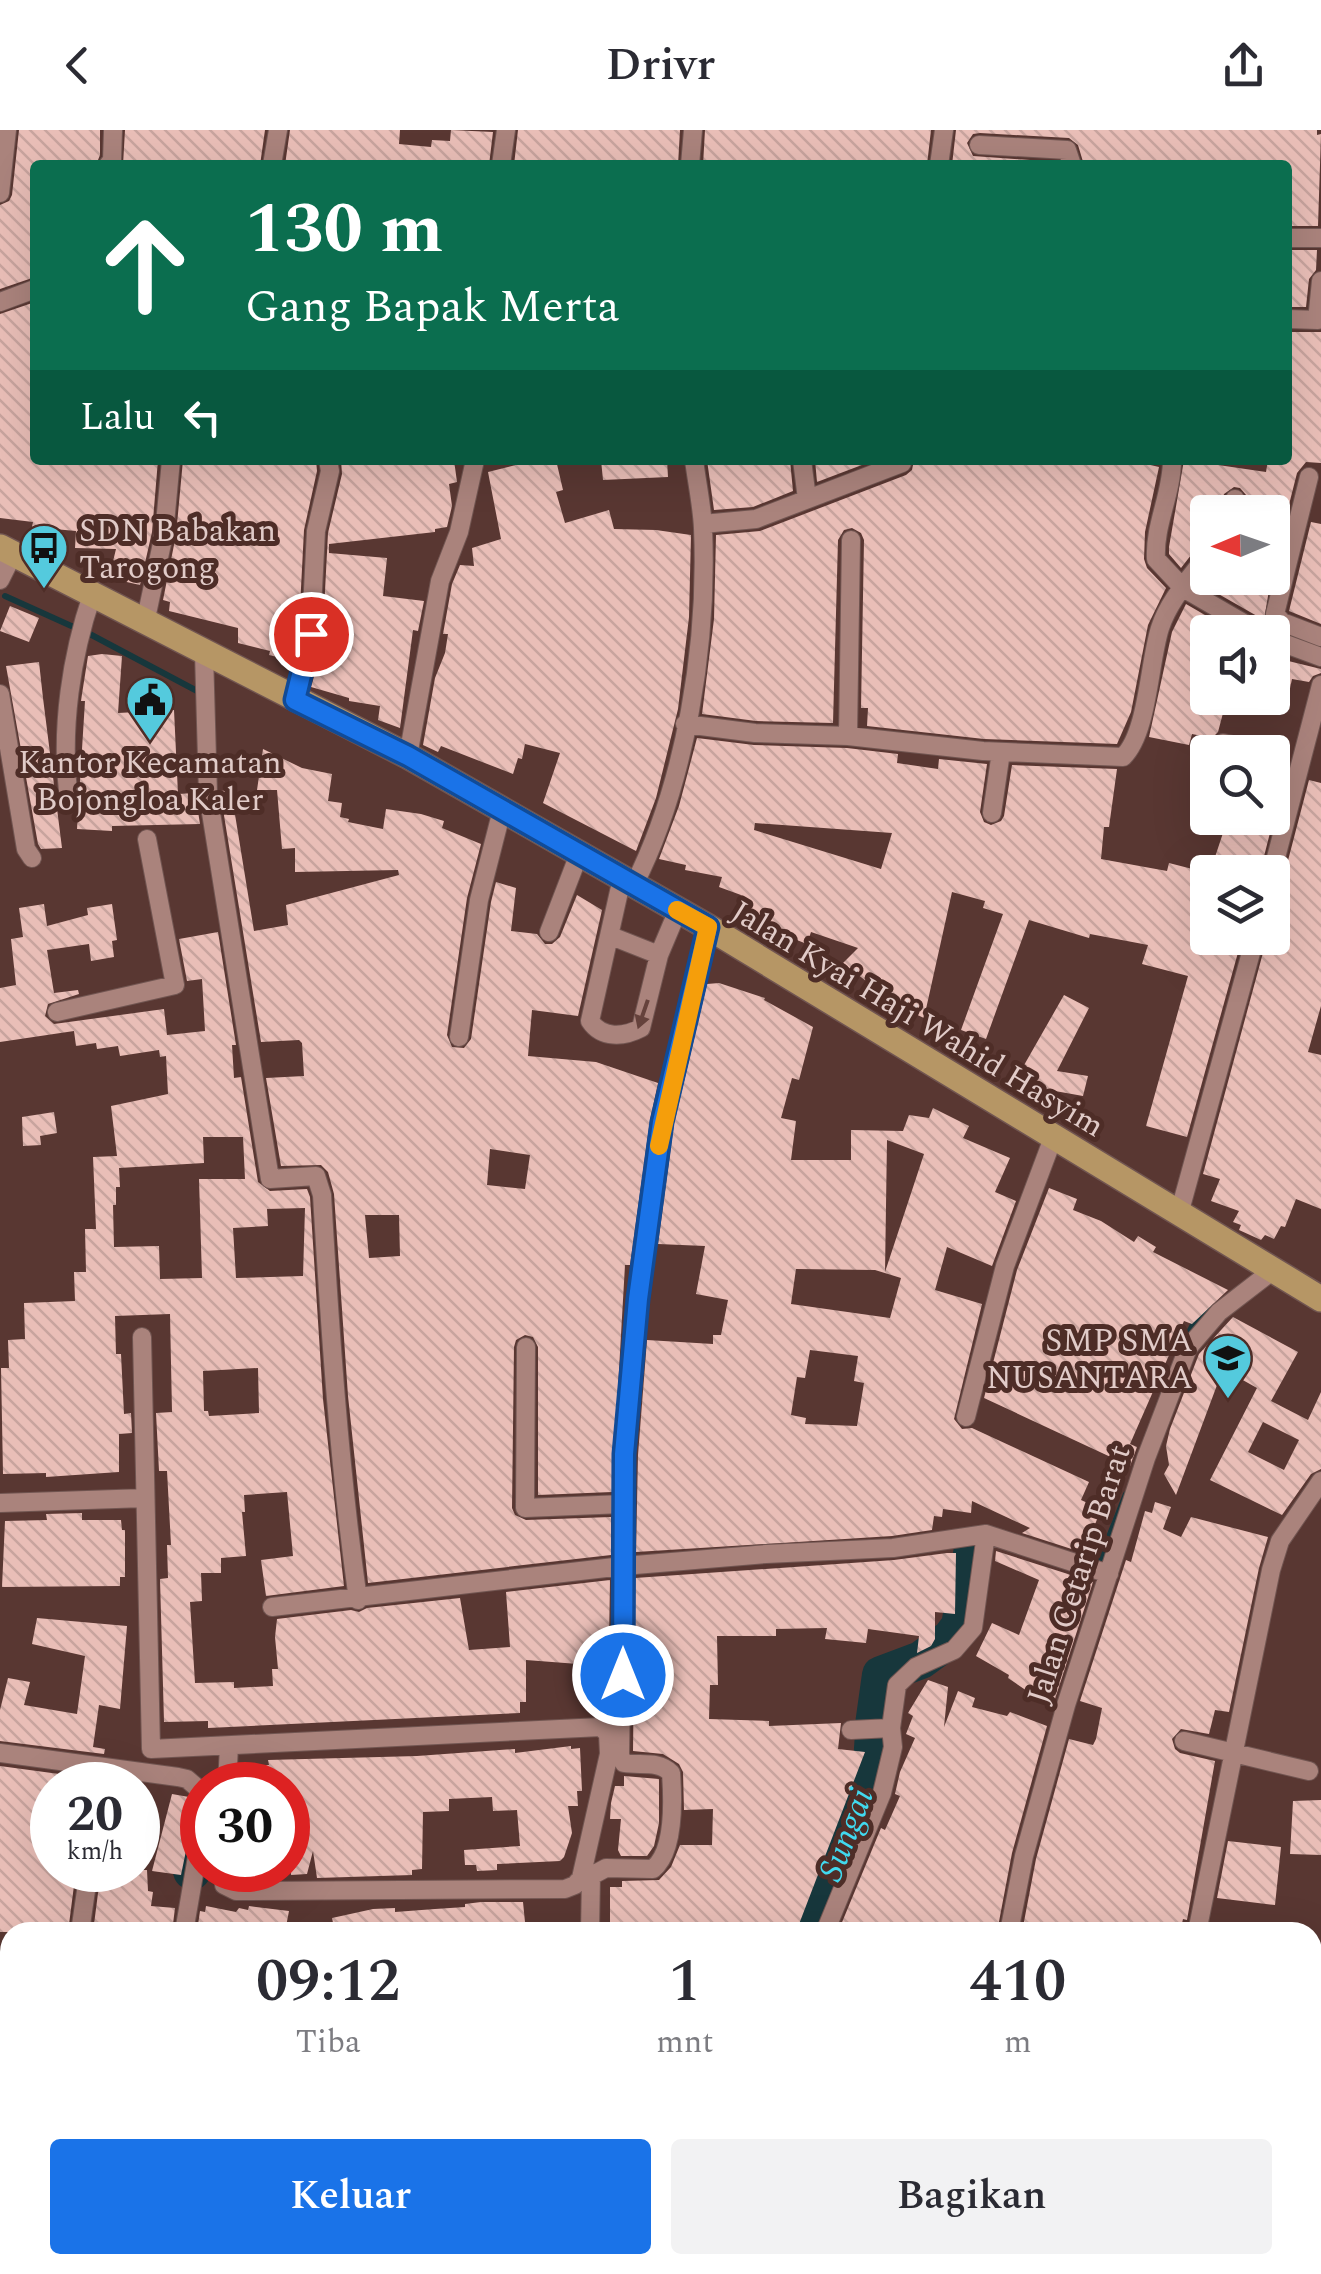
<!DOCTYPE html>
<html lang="id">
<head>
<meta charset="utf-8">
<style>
  body { margin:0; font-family:Spectral,serif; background:#f2f2f3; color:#2b2b33; height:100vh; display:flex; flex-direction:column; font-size:38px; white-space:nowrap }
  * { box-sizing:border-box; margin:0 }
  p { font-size:32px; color:#7c7c81 }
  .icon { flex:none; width:55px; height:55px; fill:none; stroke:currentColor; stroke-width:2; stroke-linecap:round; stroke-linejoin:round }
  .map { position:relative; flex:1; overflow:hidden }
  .drawer { position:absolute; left:0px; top:1792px; width:1322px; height:352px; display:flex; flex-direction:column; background:#fff; border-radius:30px 30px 0 0; box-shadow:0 10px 40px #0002 }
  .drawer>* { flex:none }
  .top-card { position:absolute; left:30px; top:30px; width:1262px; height:305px; border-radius:10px; box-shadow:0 10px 40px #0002; background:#0b6e4f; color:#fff; overflow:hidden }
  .needle { width:65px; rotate:268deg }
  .fabs { position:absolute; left:1190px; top:365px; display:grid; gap:20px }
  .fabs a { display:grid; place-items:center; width:100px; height:100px; border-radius:10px; background:#fff; box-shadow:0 10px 40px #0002; font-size:50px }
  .speed { position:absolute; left:30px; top:1632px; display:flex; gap:20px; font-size:50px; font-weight:700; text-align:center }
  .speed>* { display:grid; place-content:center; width:130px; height:130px; border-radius:50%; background:#fff; box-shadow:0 10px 40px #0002; line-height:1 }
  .speed small { font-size:25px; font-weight:400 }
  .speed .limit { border:15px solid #d22; background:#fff; color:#111 }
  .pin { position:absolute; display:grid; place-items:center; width:85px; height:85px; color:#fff; margin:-42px; border:5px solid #fff; border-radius:50%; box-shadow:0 2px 10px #0007 }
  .me { position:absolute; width:110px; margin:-55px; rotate:0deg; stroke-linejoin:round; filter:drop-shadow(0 0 8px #0008) }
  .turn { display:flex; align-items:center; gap:35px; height:210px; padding:0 50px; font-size:45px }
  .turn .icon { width:130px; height:130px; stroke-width:2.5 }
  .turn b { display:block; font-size:70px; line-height:85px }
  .then { display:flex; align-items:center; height:95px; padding:0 50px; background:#0003; gap:20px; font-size:38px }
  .eta { display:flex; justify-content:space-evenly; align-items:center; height:170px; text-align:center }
  .eta b { font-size:60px; font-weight:600; line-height:70px }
  .cta { display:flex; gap:20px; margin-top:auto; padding:20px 50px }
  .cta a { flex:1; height:115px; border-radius:10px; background:#1a73e8; color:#fff; font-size:40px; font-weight:600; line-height:115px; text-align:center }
  .cta a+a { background:#f2f2f3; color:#2b2b33 }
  header { display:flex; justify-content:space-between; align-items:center; height:130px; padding:0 50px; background:#fff; font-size:45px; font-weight:600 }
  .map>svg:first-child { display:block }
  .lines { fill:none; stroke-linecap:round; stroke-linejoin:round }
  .stream { stroke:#17373c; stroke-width:6 }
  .river { stroke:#17373c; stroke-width:38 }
  .building { fill:url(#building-back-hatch); fill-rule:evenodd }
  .minor-casing { stroke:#715551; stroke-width:20 }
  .major-casing { stroke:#715551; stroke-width:28 }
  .minor { stroke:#aa837c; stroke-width:18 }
  .major { stroke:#b69665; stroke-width:25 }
  .oneway { fill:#65423c }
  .route-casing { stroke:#114b97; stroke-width:25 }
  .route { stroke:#1a73e8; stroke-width:18 }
  .slow { stroke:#f59e0b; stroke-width:18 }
  .labels { text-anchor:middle; stroke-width:10; stroke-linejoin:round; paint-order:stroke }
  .poi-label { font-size:32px; fill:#e1cbc8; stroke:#4e2d27; text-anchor:start }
  .street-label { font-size:32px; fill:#e1cbc8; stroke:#4e2d27 }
  .water-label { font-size:35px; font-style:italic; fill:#41d9ef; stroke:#4e2d27 }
</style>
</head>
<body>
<header><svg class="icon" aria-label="back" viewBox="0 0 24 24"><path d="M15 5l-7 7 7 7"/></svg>Drivr<svg class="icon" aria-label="share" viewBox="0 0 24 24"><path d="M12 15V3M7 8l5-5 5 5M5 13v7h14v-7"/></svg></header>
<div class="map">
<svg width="1321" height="2144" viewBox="0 0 1321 2144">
  <defs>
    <pattern id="building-back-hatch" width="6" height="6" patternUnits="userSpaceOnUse" patternTransform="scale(2.5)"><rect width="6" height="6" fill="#e9beb7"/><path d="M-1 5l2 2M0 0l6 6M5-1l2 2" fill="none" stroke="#c8a49e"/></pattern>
  </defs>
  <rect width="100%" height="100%" fill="#593732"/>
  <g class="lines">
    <path class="stream" d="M5 466 78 499
      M86 502 199 562
      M1184 1212 1195 1191 1214 1177
      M1099 1432 1126 1364"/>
    <path class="river" d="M874 1595 881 1545 921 1530 951 1508 960 1496 973 1418
      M192 1741 202 1682
      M806 1802 872 1634 874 1603"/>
  </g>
  <path class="building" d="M19 0H100V25L96 35H35V147L0 159V75L9 71 12 65Z
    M125 0H265L260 35H123Z
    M290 0H400L399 14 431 17 432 10 450 11 451 0 493 2 489 35H285Z
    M518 0H680L678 35H514Z
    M705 0H931L927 35H774L705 31 703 35Z
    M956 0H1317V5L1321 4 1318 96H1288V35H1084L1078 15 1069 8 980 3 973 4 967 13 973 26 1058 32 1059 35H952Z
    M1288 120H1317L1316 140 1309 149 1306 177H1288Z
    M35 172V330L114 333 115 330 148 333 149 330H158L152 402 140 455 109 448 116 419 75 418 76 401 32 397 33 392 0 388V184Z
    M1288 202H1321V333L1306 332 1297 343 1272 442V382H1243L1247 366 1240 358 1234 357 1224 364 1218 382H1208V412L1198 416 1181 438 1169 424V417L1184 330 1266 342 1268 330H1288Z
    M183 330H316L317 341 304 400 298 516 293 531 269 525 270 521 238 513V498L169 481 170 472 163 470 176 405Z
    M341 330H454L457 352 449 354 452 376 447 397 435 399V402L329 414V423L387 428 383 466 424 471 418 501 413 500 400 598 378 590 380 576 349 571V568L311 557 322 519 328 403 342 344Z
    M535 330H556L563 360 556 362 565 393 609 380 614 399 656 400 691 405 689 487 678 579 656 668 636 721 543 673 560 623 525 614 522 629 518 628 513 644 441 616 438 622 423 615 435 548 445 523 448 504H443L452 454 460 435 474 436 472 418 501 409 488 342Z
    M601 330H667L668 347 603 350Z
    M707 330H790L793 361 753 377 714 380Z
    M815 330H875L817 352Z
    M914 330H1129L1159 337 1145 402 1144 429 1147 438 1166 458 1148 495 1131 582 1117 614 984 609 867 596 868 578H861L864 410 861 403 852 398 844 400 838 410 833 593 756 591 702 584 714 489 716 405 760 401 906 345 912 340Z
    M1311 392 1321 394V494L1289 481Z
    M1208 445 1271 448 1264 490 1201 454Z
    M1186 474 1205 485 1196 503 1208 505V568H1227L1218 602 1212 608 1192 604 1189 615 1149 607 1172 502Z
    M10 476 39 488 29 512 0 501Z
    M102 524 122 526 118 583 174 580 178 664 195 663 200 694 112 696V701L77 699 85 571H81L82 564 88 526Z
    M1272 527 1321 539V543L1313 546 1309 552 1292 549 1289 563 1272 560Z
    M39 532 43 568 62 718 41 719 38 714 6 536Z
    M697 608 754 615 847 618 898 624 897 633 938 639 939 629 987 634 980 682 984 692 991 695 1001 691 1004 686 1012 635 1117 639 1109 697H1104L1101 729 1167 741 1169 733 1208 743V808H1242L1187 1007 1146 996 1188 846 1142 834 1148 815 1090 804 1089 808 1029 790 986 909 961 900 1003 784 983 778 985 771 952 762 924 888 898 876 843 833 858 818 811 802 807 814 766 798 767 794 735 781 741 765 719 757 722 747 685 740 686 735 659 729 679 676ZM755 693 892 703 881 739 754 700Z
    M263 619 302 638 332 644 328 671 342 673 340 687 349 689 348 692 383 699 386 679 421 684 444 691 442 698 481 714 467 768 447 905 452 917 464 918 471 909 491 772 496 752 516 758 511 801 537 804 545 814H552L560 807 577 765 602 780 578 886 532 880 528 926 596 932 658 953 650 990 630 1135H625L612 1362 538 1365V1217L533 1207 525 1205 516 1210 514 1217 512 1378 515 1385 526 1390 611 1387V1425L368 1453 348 1266 334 1064 328 1042 321 1035 281 1036 266 948 304 946 302 913 299 910 261 912 220 661 231 660 254 801 288 795 286 775 399 745 398 740 295 742V718L282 719 277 660H257ZM490 1019 530 1025 525 1059 487 1055ZM365 1085H399L400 1126 369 1128Z
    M1272 641 1285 644 1260 742H1210L1228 688H1272Z
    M1309 650 1321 653V876L1308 922 1321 925V1079L1296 1069 1285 1097 1281 1096 1274 1109 1265 1105 1261 1110 1239 1100 1241 1095 1233 1092 1239 1081 1211 1071 1220 1049 1203 1044 1267 808H1272V783L1279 784 1290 742H1285Z
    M44 774 47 796 88 785 87 778 112 774 117 810 112 811 114 827 91 831 89 814 47 820 54 863 78 860 79 864 48 874 45 886 54 894 164 879 167 905 205 901 202 849 187 851 179 809 218 802 236 915H232L234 948 241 947 258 1052 270 1061 307 1059 310 1067 323 1269 344 1456 266 1466 261 1430 293 1426 287 1362 244 1365 245 1382H242L246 1426 221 1428V1443H201L202 1471 190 1472 195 1553 234 1552V1558L273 1556 272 1539H278L275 1507 277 1489 351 1480 359 1482 367 1478 460 1468 469 1520 510 1517 506 1462 610 1450 608 1573 591 1574V1570L578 1569V1534L526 1530V1572H520V1583L208 1598V1591L164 1592 160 1449 168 1448 167 1415H171L167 1341H159L156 1283 172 1282 170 1184 115 1186 116 1224H121L124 1284 131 1283 132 1303 119 1304V1342L46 1347V1343L3 1344 1 1238H9L8 1210 25 1209 24 1173 75 1171 74 1142H86L85 1099H96L93 1027 117 1026 111 976 168 964 166 926 160 927 159 920 120 926 118 916 97 919 96 913 76 916 74 901 0 912V858L16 855 11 809 23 807 19 778ZM203 1007H243L245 1049H199L202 1148 160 1149 159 1116 114 1117 113 1075H116V1057H120L119 1038 204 1033ZM305 1078 303 1146 236 1148 233 1098 268 1096 267 1079ZM258 1238 259 1283 209 1286 208 1281H204L203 1241Z
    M719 853 765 868 764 870 813 897 799 950 792 948 781 988 796 991 791 1030H851V1000L903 1001 909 985 929 988 933 978 969 996 963 1008 1010 1028 995 1062 1016 1071 992 1136 947 1117 935 1160 982 1174 954 1289 962 1299 972 1298 1089 1352 1081 1370 1101 1379 1084 1423 1022 1403 1030 1398 972 1371 971 1383 943 1379 942 1387 934 1386 932 1400 892 1406 636 1422 638 1325 647 1210 713 1214V1205H721L728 1170 696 1164 705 1116 658 1114 674 994 707 854ZM887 1010 924 1024 885 1142ZM796 1139 875 1140 901 1148 890 1188 791 1174ZM810 1220 858 1226 854 1251 864 1253 857 1296 805 1294 806 1288 791 1285 797 1247 805 1248Z
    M1064 865 1089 878 1057 941 1088 946 1083 966 1055 961 1048 973 1031 963 1037 953 1019 944Z
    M54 982 57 1003 40 1006 41 1015 23 1016 22 987Z
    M1049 1058 1077 1069 1073 1080 1101 1091 1134 1112 1138 1106 1156 1117 1153 1122 1228 1160 1192 1194 1184 1191 1130 1314 1137 1317 1130 1336 984 1268 1017 1140Z
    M1233 1187 1298 1222 1271 1271 1308 1290 1321 1262V1339L1311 1344 1282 1385 1210 1350 1257 1258 1223 1239 1176 1365 1164 1344 1169 1335 1166 1316 1170 1299 1199 1224ZM1263 1292 1299 1310 1284 1340 1248 1322Z
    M1155 1372 1171 1377 1163 1399 1181 1407 1191 1387 1268 1407 1259 1438 1229 1582 1215 1580 1209 1604 1181 1599 1172 1609 1175 1619 1180 1623 1215 1631 1187 1790 1183 1789 1180 1802H1022L1036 1729 1069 1609 1093 1615 1096 1609 1102 1578 1080 1571 1126 1430 1131 1432 1145 1381 1152 1383Z
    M82 1383V1390H121L122 1400H125V1447H120V1456L2 1457 5 1391 47 1390 46 1384Z
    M996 1421 1093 1452 1052 1578 1008 1548 1009 1545 976 1526 992 1493 1019 1505 1039 1450 995 1431Z
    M947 1423H956L955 1484 935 1482V1509L931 1516 917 1523 919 1506 868 1499 866 1513 825 1509 827 1498 776 1499V1506H717L718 1555H710L709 1589 769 1591V1596L841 1593 838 1619 865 1622 796 1802H621V1794H610V1757H622V1751L659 1750 671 1737 680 1715H712L713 1679 684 1680 683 1642 679 1634 663 1624 633 1621 635 1448 894 1430Z
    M37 1488 127 1496 120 1579 99 1575 93 1617 105 1619 104 1624 0 1611V1580L8 1548 30 1552 24 1575 77 1584 85 1526 32 1514Z
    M928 1550 948 1557 944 1597 958 1561 975 1568 972 1577 1007 1586 1010 1582 1047 1596 1012 1723 997 1802H838L881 1698 885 1700 900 1666 895 1664 900 1642 915 1608 906 1604 913 1586 908 1583Z
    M571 1616V1619L580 1618 582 1661H577L578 1676H568L572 1703 564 1727 560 1731 497 1734V1740L477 1741 476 1735H465L464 1720 520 1716 517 1680 493 1681 492 1667 449 1669V1681L423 1682 422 1739 412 1740V1745L317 1748 313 1721 307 1744 291 1745 288 1655H252L254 1636 269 1635 268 1630 417 1626 515 1619V1623Z
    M0 1636 133 1654 52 1655V1740H76L68 1802H0Z
    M624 1646 659 1649V1693L654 1716 647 1726H621L618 1720 621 1689H610L611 1673 615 1656H624Z
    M172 1664 189 1667 196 1672 181 1745 152 1741Z
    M1321 1670V1725L1290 1724 1293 1671Z
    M1228 1711 1281 1717 1275 1775 1217 1768Z
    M101 1740H147L148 1761 153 1762 151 1776 175 1778 172 1802H93Z
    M481 1772H523L526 1802H335L332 1788 373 1779 395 1778V1782L435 1779 465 1777V1774Z
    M206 1776 236 1782 239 1778 248 1780 249 1776 289 1781 285 1802H197L200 1781 205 1782Z"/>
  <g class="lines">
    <g class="minor-casing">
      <path id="minor" d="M979 15 1067 20 1072 35
        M108 35 112 30 113 0
        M272 35 278 0
        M501 35 506 0
        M690 35 693 0
        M939 35 944 0
        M0 63 7 0
        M1288 108H1321
        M0 172 35 159
        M1318 181 1321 151
        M1288 189 1318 190V181H1321
        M802 330 807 369
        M1172 330C1172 364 1154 395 1156 429L1183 458 1259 502
        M1309 347 1275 484 1282 492 1321 507
        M1230 382 1235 369
        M703 394 756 389 902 333
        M0 450 13 424
        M145 493 164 404 171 330
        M1272 509 1321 527
        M204 523 208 664 270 1049 316 1046 322 1065C330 1200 339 1335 358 1470
        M0 564 26 719 32 728
        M295 569 310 518 316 401 330 341 328 330
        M685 594 755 603 848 606 983 621 1123 627C1148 603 1149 532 1160 498 1169 470 1191 447 1208 424
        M848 606 851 410
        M1223 613 1267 622
        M408 626 440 451 459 402 475 330
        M68 661C61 597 71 527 92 465
        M992 683 1001 622
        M1272 743 1321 555
        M622 748 590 891C602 909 624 907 641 898L659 825 678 780
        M634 755C686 652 708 514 703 398 702 376 697 353 694 330
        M549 802 579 724
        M611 806 659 825
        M57 882 175 855 147 709
        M459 907 479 770 502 680
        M1179 1084 1255 808
        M142 1207 151 1619 601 1597 608 1604 609 1624 581 1748 575 1755 565 1759 236 1761 224 1755 223 1740
        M526 1217 525 1378 623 1374
        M966 1287 1005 1136 1053 1008
        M0 1373 145 1368
        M272 1477 623 1436 766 1424 893 1418 986 1404 1109 1444
        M851 1600 891 1598
        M1184 1611 1309 1641
        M0 1623 178 1647 187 1649 202 1662
        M227 1655 229 1616
        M80 1802 89 1740
        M184 1802 202 1698
        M590 1802 591 1746 606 1738 653 1739C675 1721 673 1670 671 1643 658 1630 640 1636 624 1633L620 1626 625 1324 638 1169 662 992 708 797
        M825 1802 882 1663 893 1617 891 1598 897 1555 916 1537 954 1520 973 1498 986 1404
        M1009 1802 1024 1726 1066 1575 1146 1328 1188 1218 1219 1182 1272 1141
        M1197 1802 1271 1440 1280 1411 1321 1351
        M0 1944 10 1947
        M464 2135V2144
        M552 2135 553 2144
        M627 2135V2144
        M710 2135 711 2144
        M786 2135V2144
        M982 2135V2144
        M6 2144 36 2135
        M904 2144 906 2135"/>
    </g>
    <g class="major-casing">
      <path id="major" d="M0 417 408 626 708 797 1321 1169"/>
    </g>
    <use href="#minor" class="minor"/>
    <use href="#major" class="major"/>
  </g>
  <defs><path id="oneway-solid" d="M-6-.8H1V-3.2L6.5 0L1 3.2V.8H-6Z" transform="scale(2.5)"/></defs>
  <use class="oneway" href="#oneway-solid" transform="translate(643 884) rotate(109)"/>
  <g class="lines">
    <g class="route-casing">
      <path id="route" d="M311 504 295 570 408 626 708 797 662 992 638 1169 624 1324 623 1545"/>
    </g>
    <use href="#route" class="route"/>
    <path class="slow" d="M659 1016 708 797 677 780"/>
  </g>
  <defs>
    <g id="bus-pin" transform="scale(2.5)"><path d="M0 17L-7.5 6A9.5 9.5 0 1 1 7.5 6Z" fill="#54cadd" stroke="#4e2d27"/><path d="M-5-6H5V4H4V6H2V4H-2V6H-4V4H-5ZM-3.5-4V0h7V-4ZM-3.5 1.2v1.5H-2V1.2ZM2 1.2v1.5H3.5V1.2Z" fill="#111"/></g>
    <g id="civic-pin" transform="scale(2.5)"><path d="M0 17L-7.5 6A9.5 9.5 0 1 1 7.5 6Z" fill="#54cadd" stroke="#4e2d27"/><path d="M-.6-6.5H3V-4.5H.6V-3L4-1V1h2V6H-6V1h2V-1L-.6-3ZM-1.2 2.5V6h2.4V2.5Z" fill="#111"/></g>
    <g id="school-pin" transform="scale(2.5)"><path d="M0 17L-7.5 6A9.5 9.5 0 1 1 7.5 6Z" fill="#54cadd" stroke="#4e2d27"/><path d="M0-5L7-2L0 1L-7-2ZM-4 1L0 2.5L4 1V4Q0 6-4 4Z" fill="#111"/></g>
  </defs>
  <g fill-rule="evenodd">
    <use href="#bus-pin" x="44" y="418"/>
    <use href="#civic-pin" x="150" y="570"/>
    <use href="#school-pin" x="1228" y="1228"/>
  </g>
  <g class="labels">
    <g class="poi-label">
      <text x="79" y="411">SDN Babakan<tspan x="79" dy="37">Tarogong</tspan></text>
      <text x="150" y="643" text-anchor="middle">Kantor Kecamatan<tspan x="150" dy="37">Bojongloa Kaler</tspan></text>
      <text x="1193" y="1221" text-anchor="end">SMP SMA<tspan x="1193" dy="37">NUSANTARA</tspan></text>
    </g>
    <g class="street-label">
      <text transform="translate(918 888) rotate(31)" y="11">Jalan Kyai Haji Wahid Hasyim</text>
      <text transform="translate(1078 1444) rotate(-72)" y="11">Jalan Cetarip Barat</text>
    </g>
    <g class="water-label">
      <text transform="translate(845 1704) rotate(-69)" y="12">Sungai</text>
    </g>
  </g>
</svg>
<div class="fabs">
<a><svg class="needle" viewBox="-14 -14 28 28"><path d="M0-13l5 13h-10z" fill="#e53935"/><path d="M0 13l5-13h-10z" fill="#7c7c81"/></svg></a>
<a><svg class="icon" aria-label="sound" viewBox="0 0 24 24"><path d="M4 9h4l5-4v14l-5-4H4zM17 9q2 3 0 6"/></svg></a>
<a><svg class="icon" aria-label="search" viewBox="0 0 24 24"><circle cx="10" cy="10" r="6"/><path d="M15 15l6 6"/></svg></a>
<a><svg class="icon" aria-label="layers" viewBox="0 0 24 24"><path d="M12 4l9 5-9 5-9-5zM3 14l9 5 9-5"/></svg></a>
</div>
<div class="speed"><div>20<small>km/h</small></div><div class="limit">30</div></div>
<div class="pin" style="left:311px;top:504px;background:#d93025"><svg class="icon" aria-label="arrive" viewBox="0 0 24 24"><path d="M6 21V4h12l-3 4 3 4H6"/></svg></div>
<svg class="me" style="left:623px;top:1545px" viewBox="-20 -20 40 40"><circle r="17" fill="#1a73e8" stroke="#fff" stroke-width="3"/><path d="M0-11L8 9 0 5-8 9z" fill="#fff"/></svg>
<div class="top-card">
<div class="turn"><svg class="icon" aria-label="ahead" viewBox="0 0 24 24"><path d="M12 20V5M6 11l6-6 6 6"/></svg><div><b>130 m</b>Gang Bapak Merta</div></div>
<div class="then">Lalu<svg class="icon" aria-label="left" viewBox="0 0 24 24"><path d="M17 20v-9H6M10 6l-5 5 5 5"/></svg></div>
</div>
<section class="drawer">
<div class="eta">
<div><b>09:12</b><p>Tiba</p></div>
<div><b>1</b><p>mnt</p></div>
<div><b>410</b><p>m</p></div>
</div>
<div class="cta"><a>Keluar</a><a>Bagikan</a></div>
</section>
</div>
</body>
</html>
